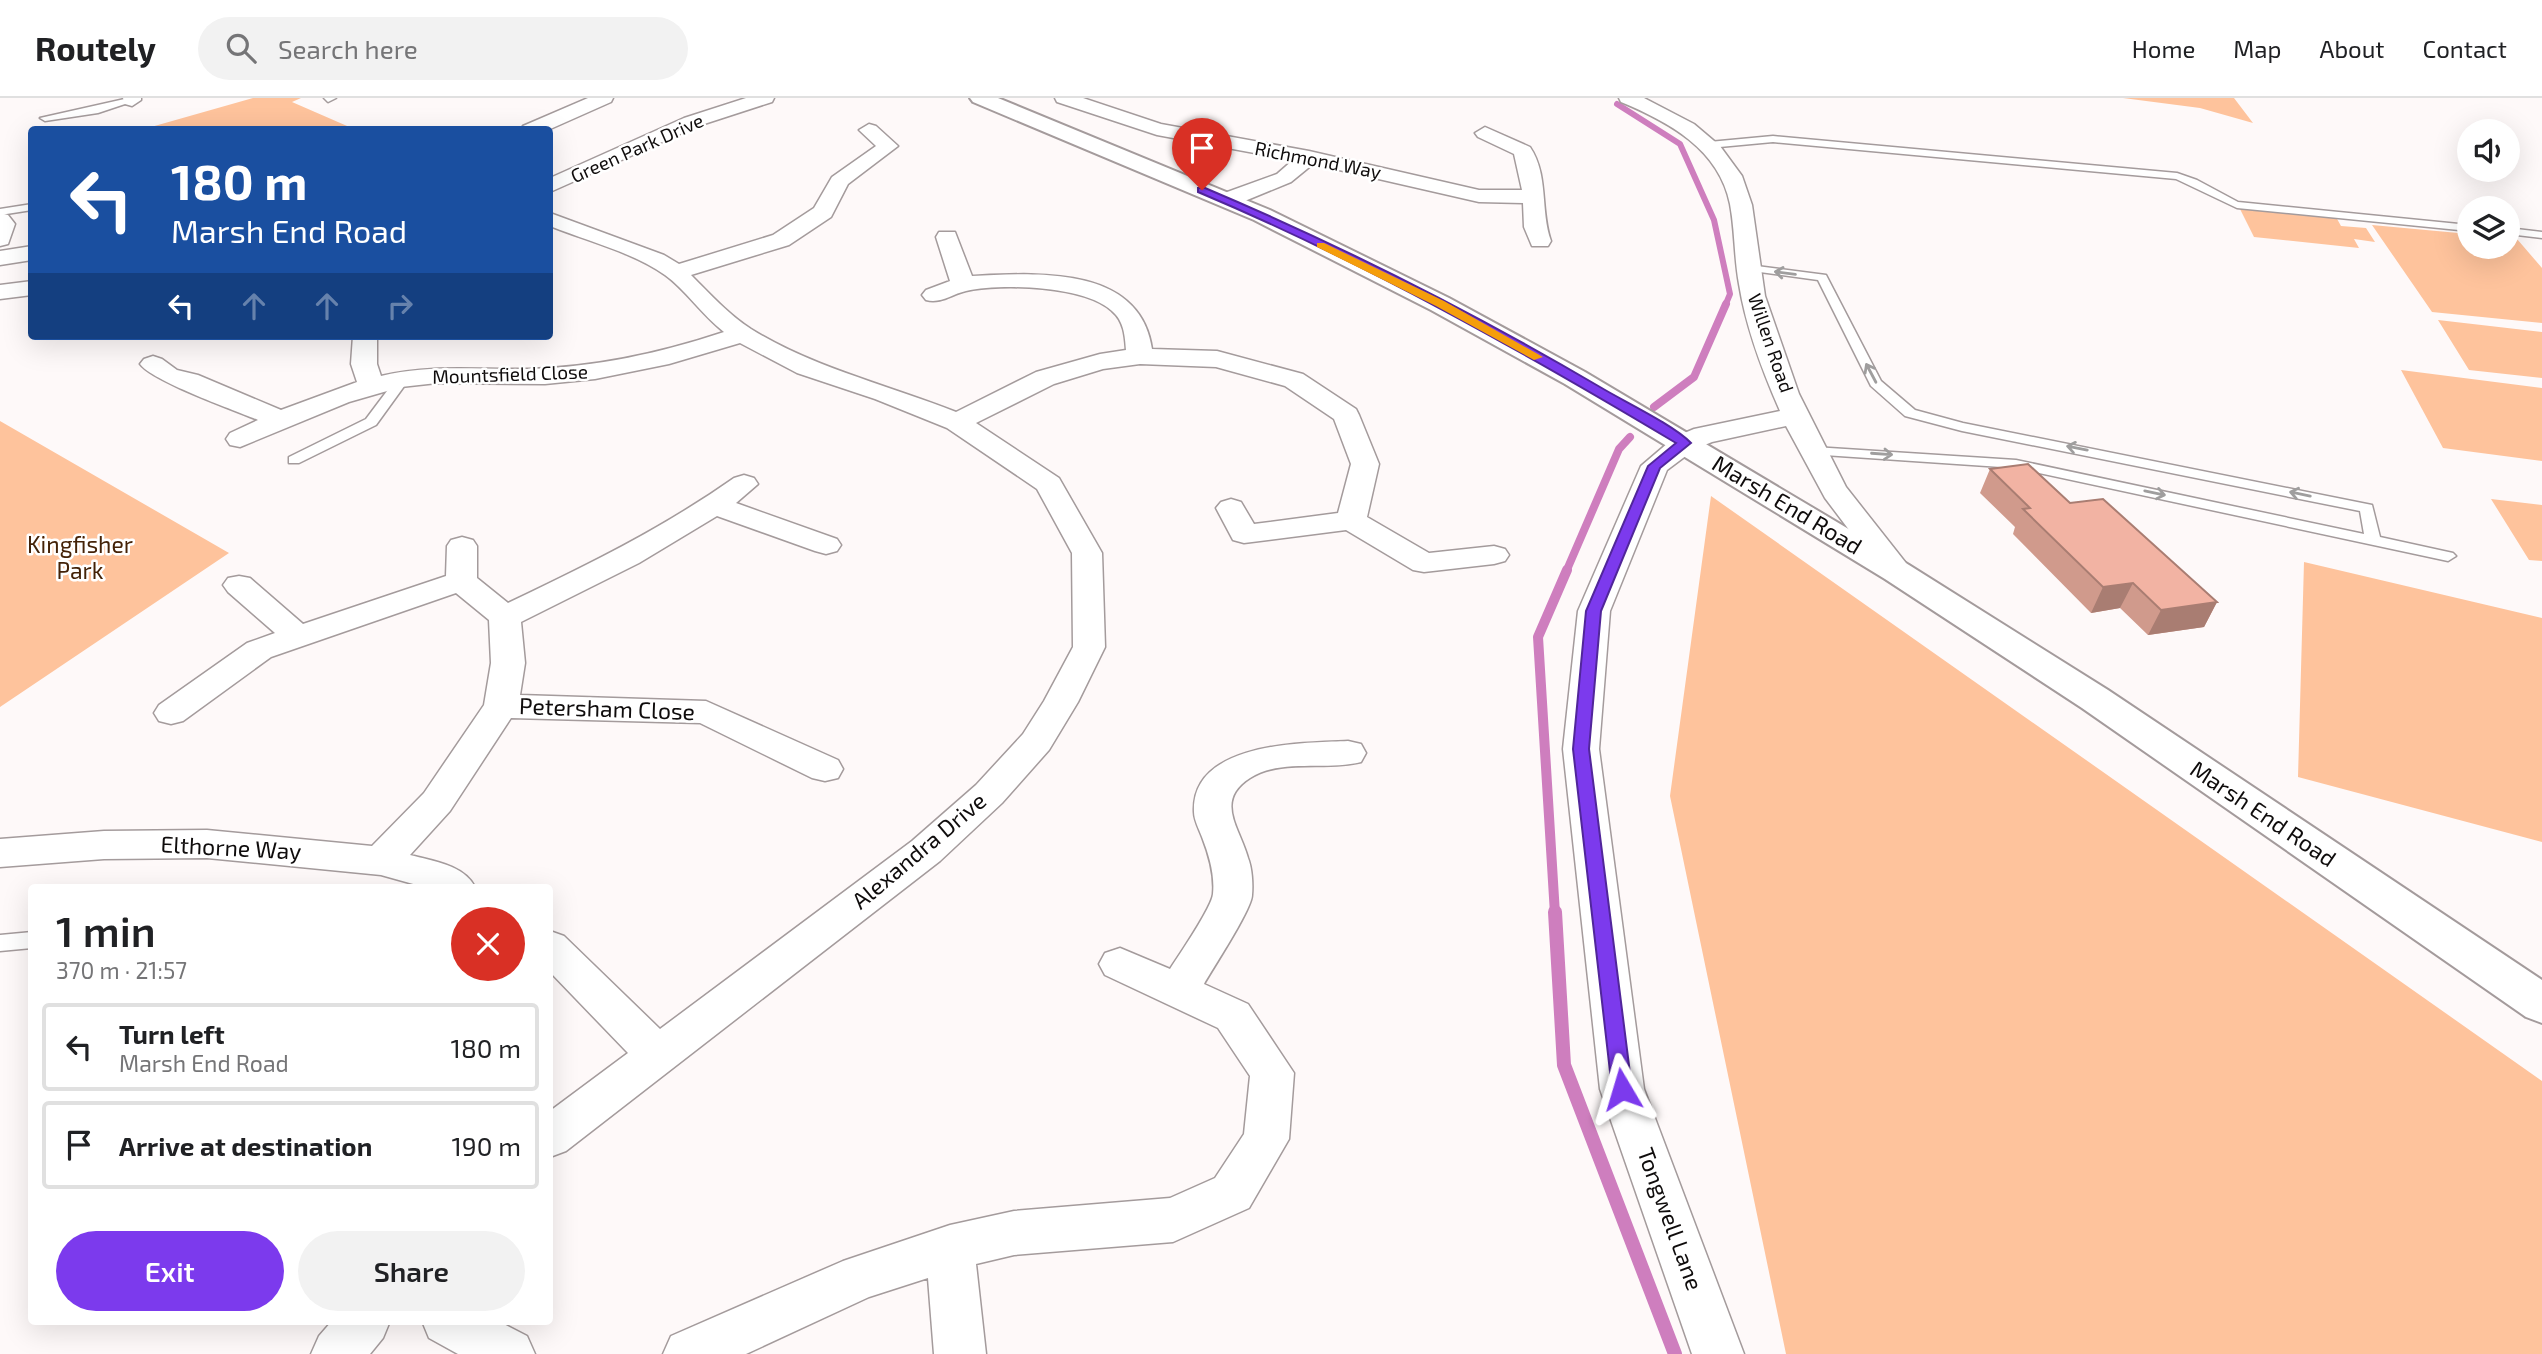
<!DOCTYPE html>
<html lang="en">
<head>
<meta charset="utf-8">
<style>
  body { margin:0; font-family:"Exo 2",sans-serif; background:#f2f2f2; color:#202124; height:100vh; display:flex; flex-direction:column; font-size:26px; white-space:nowrap }
  * { box-sizing:border-box; margin:0 }
  p { font-size:23px; color:#757577 }
  .icon { flex:none; width:38px; height:38px; fill:none; stroke:currentColor; stroke-width:2; stroke-linecap:round; stroke-linejoin:round }
  .map { position:relative; flex:1; overflow:hidden }
  .details { position:absolute; left:28px; top:786px; width:525px; height:441px; display:flex; flex-direction:column; background:#fff; border-radius:7px; box-shadow:0 7px 28px #0002 }
  .details>* { flex:none }
  .banner { position:absolute; left:28px; top:28px; width:525px; height:214px; border-radius:7px; box-shadow:0 7px 28px #0002; background:#1a4fa0; color:#fff; overflow:hidden }
  .buttons { position:absolute; left:2457px; top:21px; display:grid; gap:14px }
  .buttons a { display:grid; place-items:center; width:63px; height:63px; border-radius:50%; background:#fff; box-shadow:0 7px 28px #0002; font-size:35px }
  .pin { position:absolute; display:grid; place-items:center; width:60px; height:60px; color:#fff; margin:-72px -30px; border-radius:50% 50% 50% 0; rotate:-45deg; box-shadow:0 0 7px #0007 }
  .pin .icon { rotate:45deg }
  .me { position:absolute; width:77px; margin:-38px; rotate:353deg; stroke-linejoin:round; filter:drop-shadow(0 0 5px #0008) }
  .turn { display:flex; align-items:center; gap:24px; height:147px; padding:0 28px; font-size:32px }
  .turn .icon { width:91px; height:91px; stroke-width:2.5 }
  .turn b { display:block; font-size:49px; line-height:60px }
  .lanes { display:flex; align-items:center; height:66px; padding:0 28px; background:#0003; justify-content:center; gap:35px; direction:ltr }
  .lanes .off { opacity:.35 }
  .round { display:grid; place-items:center; flex:none; width:74px; height:74px; border-radius:37px; background:#f2f2f2 }
  .headline { display:flex; align-items:center; justify-content:space-between; height:119px; padding:0 28px }
  h1 { font-size:42px; font-weight:600; line-height:52px }
  .cta { display:flex; gap:14px; margin-top:auto; padding:14px 28px }
  .cta a { flex:1; height:80px; border-radius:42px; background:#7c3aed; color:#fff; font-size:28px; font-weight:600; line-height:80px; text-align:center }
  .cta a+a { background:#f2f2f2; color:#202124 }
  ul { padding:0; list-style:none }
  li { display:flex; align-items:center; gap:21px; height:88px; margin:0 14px 10px; padding:0 14px; border:4px solid #e0e0e0; border-radius:7px }
  li div { flex:1 }
  li b { display:block; font-size:26px }
  li em { font-style:normal }
  header { display:flex; align-items:center; gap:42px; box-sizing:border-box; height:98px; padding:0 35px; background:#fff; border-bottom:2px solid #e0e0e0 }
  header strong { font-size:33px }
  nav { display:flex; gap:38px; margin-inline-start:auto; font-size:24px }
  .search { width:490px; height:63px; background:#f2f2f2; display:flex; align-items:center; gap:18px; box-sizing:border-box; padding:0 24px; border-radius:38px; color:#757577; font-size:26px }
  .map>svg:first-child { display:block }
  .green { fill:#fec39c }
  .lines { fill:none; stroke-linecap:round; stroke-linejoin:round }
  .stream-far3 { stroke:#ce7ebe; stroke-width:6 }
  .stream-far2 { stroke:#ce7ebe; stroke-width:8 }
  .stream-far1 { stroke:#ce7ebe; stroke-width:10 }
  .stream { stroke:#ce7ebe; stroke-width:14 }
  .service-casing { stroke:#a49b9c; stroke-width:3 }
  .minor-casing { stroke:#a49b9c; stroke-width:3 }
  .tertiary-casing { stroke:#a49b9c; stroke-width:4 }
  .service { fill:#fff; fill-rule:evenodd }
  .minor { fill:#fff; fill-rule:evenodd }
  .tertiary { fill:#fff; fill-rule:evenodd }
  .wall { fill:#d09a8c }
  .shaded-wall { fill:#a97d72 }
  .building { fill:#f2b3a3; stroke:#a97d72; stroke-width:2 }
  .oneway { stroke:#9f9e9e }
  .route { fill:#7c3aed; stroke:#51269a; stroke-width:2 }
  .slow { fill:#f59e0b }
  .labels { text-anchor:middle; stroke-width:5; stroke-linejoin:round; paint-order:stroke }
  .far-street-label { font-size:19px; fill:#0f0c0c; stroke:#fff }
  .street-label { font-size:23px; fill:#0f0c0c; stroke:#fff }
  .park-label { font-size:23px; fill:#442207; stroke:#fff }
</style>
</head>
<body>
<header>
<strong>Routely</strong>
<div class="search"><svg class="icon" aria-label="search" viewBox="0 0 24 24"><circle cx="10" cy="10" r="6"/><path d="M15 15l6 6"/></svg>Search here</div>
<nav><a>Home</a><a>Map</a><a>About</a><a>Contact</a></nav>
</header>
<div class="map">
<svg width="2542" height="1256" viewBox="0 0 2542 1256">
  <rect width="100%" height="100%" fill="#fef9f9"/>
  <path class="green" d="M253 0H301L292 4 354 31H144Z
    M2123 0H2234L2253 25 2200 10Z
    M2239 109 2336 119 2341 128 2366 130 2375 144 2354 141 2359 150 2254 139Z
    M2372 127 2469 136V149H2508V140L2517 141 2542 170V225L2432 214Z
    M2438 222 2542 234V280L2469 272Z
    M2401 272 2542 290V363L2443 350Z
    M0 323 229 455 0 609Z
    M1711 398 2542 983V1256H1786L1670 698Z
    M2491 401 2542 407V463L2529 462Z
    M2304 464 2542 520V744L2298 679Z"/>
  <g class="lines">
    <path class="stream-far3" d="M1617 6 1680 46 1714 122 1730 196 1725 208"/>
    <path class="stream-far2" d="M1654 309 1694 279 1726 206
      M1566 474 1619 351 1630 339"/>
    <path class="stream-far1" d="M1555 816 1538 539 1567 472"/>
    <path class="stream" d="M1555 814 1564 967 1675 1256"/>
    <g class="service-casing">
      <path id="service" d="M129 0 137 2 98 15 45 23 40 20Z
        M324 0H336L328 4Z
        M1773 38 2177 75 2197 82 2238 104 2469 127V133L2237 110 2176 81 1773 44 1709 50 1704 47 1709 44Z
        M32 106V112L0 117V111Z
        M2508 130 2542 134V140L2508 136Z
        M1749 167 1826 177 1881 283 1915 312 1963 325 2372 407 2380 439 2453 455 2456 458 2448 463 2016 370 1809 356V350L1814 349 2016 362 2364 436 2360 413 1962 333 1905 318 1871 288 1818 182 1745 172 1743 170Z
        M404 276 410 280 376 327 299 365H289V359L366 321 399 277Z
        M32 834V850L0 853V837Z"/>
    </g>
    <g class="minor-casing">
      <path id="minor" d="M123 0H141V2L132 8 125 6Z
        M588 0H613L611 4 548 32H521L523 28Z
        M746 0H774L772 4 698 28 550 94V80L684 20Z
        M1055 0H1083L1161 26 1309 53 1479 92H1522L1514 56 1478 39 1475 35 1485 29 1530 49C1549 77 1540 113 1551 143L1548 148H1532L1524 129 1523 105 1479 104 1313 66 1291 84 1235 107H1219L1216 102 1219 97 1277 76 1293 62 1157 37 1057 4Z
        M1619 0H1644L1694 26 1720 48 1742 78 1752 107 1765 198 1799 296 1846 389 1913 474 1908 481 1897 483 1886 481 1825 400 1786 328 1712 344 1695 351 1667 372 1610 513 1599 651 1644 991 1744 1256H1692L1600 991 1563 651 1578 513 1641 368 1675 339 1694 331 1780 313C1762 272 1746 230 1739 186 1734 159 1735 132 1730 106 1719 51 1669 24 1621 4Z
        M869 26 876 28 898 48 848 86 831 119 789 147 691 177C710 196 728 216 751 231 814 270 888 287 956 314L1036 274 1100 256 1126 252C1125 238 1124 223 1112 213 1085 188 1002 185 966 193 952 196 941 206 926 202L922 197 926 192 950 183 936 139 939 134H955L972 178C1036 175 1140 167 1152 251L1217 253 1303 276 1356 311 1359 317 1379 366 1367 419 1429 455 1494 448 1505 451 1509 457 1505 463 1494 466 1424 474 1413 472 1346 432 1244 445 1233 442 1216 410 1221 404 1231 401 1241 404 1254 426 1338 415 1351 366 1334 321 1285 288 1216 269 1140 266 1103 271 1054 286 976 325 1059 380 1102 455 1105 549 1078 604 1049 652 1002 705 940 763 566 1053 550 1059V1013L628 955 550 874V833L564 838 660 931 912 743 976 687 1023 636 1044 603 1073 549 1072 455 1037 391 947 330 875 301 797 275 740 245 669 266 595 281 545 286 437 285 401 289 349 304 240 349 230 347 226 341 230 335 258 322C234 312 152 283 140 266L144 261 153 258 162 261 177 272 198 277 281 312 357 284 351 266 353 238H377V266L381 278C431 266 479 272 530 271 596 269 661 255 724 234 702 217 685 191 665 177 632 154 587 143 550 128V115L664 157 679 166 773 137 814 110 832 79 876 48 859 32Z
        M0 115 8 117 15 126 8 146 0 148Z
        M32 148V162L0 167V153Z
        M32 183V197L0 201V187Z
        M744 377 754 380 758 386 736 405 837 441 841 447 837 453 826 456 815 453 717 418 639 465 521 524 525 565 520 597 706 603 838 662 843 671 838 680 825 683 812 680 700 625 511 620 450 713 410 757C433 763 464 767 475 789H424L381 777 207 760 104 761 0 769V741L104 733 207 732 372 748 424 695 484 607 491 565 489 522 456 495 271 559 183 623 171 626 159 623 154 615 159 607 247 545 275 535 228 494 223 487 228 480 239 478 250 480 303 526 446 478 447 448 451 442 462 439 473 442 477 448V480L508 505C586 468 663 430 734 380Z
        M1348 643 1361 646 1366 655 1361 664C1327 673 1281 660 1250 680 1214 703 1240 730 1248 760 1252 770 1253 786 1252 797 1252 811 1213 870 1204 886L1248 906 1294 975 1289 1041 1249 1110 1173 1144 1014 1157 976 1166 986 1256H934L928 1180 869 1199 746 1256H663L671 1238 843 1163 950 1127 1014 1113 1170 1100 1215 1080 1244 1036 1250 978 1218 930 1105 877 1099 866 1105 855 1120 850 1170 871C1179 857 1212 809 1213 796 1215 776 1209 757 1202 739 1199 731 1194 722 1194 714 1191 644 1302 645 1348 643Z
        M332 1223H390L383 1240 370 1256H311L319 1238Z
        M422 1223H498L527 1238 535 1256H458L429 1240Z"/>
    </g>
    <g class="tertiary-casing">
      <path id="tertiary" d="M970 0H998L1270 112 1449 200 1585 274 1909 467 2108 592 2542 882V925L2526 919 2082 610 1885 481 1565 286 1431 212 1254 122 973 4Z"/>
    </g>
    <use href="#service" class="service"/>
    <use href="#minor" class="minor"/>
    <use href="#tertiary" class="tertiary"/>
  </g>
  <path class="wall" d="M1990 371 2217 504 2204 529 2148 537 2120 510 2091 515 2013 436 2015 429 1980 395Z"/>
  <path class="shaded-wall" d="M2133 485 2120 510 2091 515 2103 489Z
    M2217 504 2204 529 2148 537 2161 512Z"/>
  <path class="building" d="M2028 366 2070 405 2103 401 2217 504 2161 512 2133 485 2103 489 2023 411 2030 410 1990 371Z"/>
  <defs><path id="oneway-shaft" d="M-6 0H5M1.5-3L5.5 0L1.5 3" fill="none" stroke-width="1.6" stroke-linecap="round" stroke-linejoin="round" transform="scale(1.75)"/></defs>
  <g class="oneway">
    <use href="#oneway-shaft" transform="translate(1785 175) rotate(-173)"/>
    <use href="#oneway-shaft" transform="translate(1871 275) rotate(-118)"/>
    <use href="#oneway-shaft" transform="translate(2077 350) rotate(-169)"/>
    <use href="#oneway-shaft" transform="translate(1882 356) rotate(4)"/>
    <use href="#oneway-shaft" transform="translate(2155 395) rotate(12)"/>
    <use href="#oneway-shaft" transform="translate(2300 396) rotate(-168)"/>
  </g>
  <path class="route" d="M1198 90H1205C1340 147 1474 215 1600 289 1623 303 1674 327 1691 345L1660 370 1601 513 1589 651 1632 991 1629 997 1622 1000 1615 997 1612 991 1573 651 1586 513 1648 368 1676 345C1522 253 1364 164 1198 94Z"/>
  <path class="slow" d="M1317 145H1324L1444 203 1543 259 1534 262 1436 208 1317 149Z"/>
  <g class="labels">
    <g class="far-street-label">
      <text transform="translate(637 50) rotate(-24)" y="7">Green Park Drive</text>
      <text transform="translate(1318 62) rotate(11)" y="7">Richmond Way</text>
      <text transform="translate(1771 245) rotate(71)" y="7">Willen Road</text>
      <text transform="translate(510 276) rotate(-2)" y="7">Mountsfield Close</text>
    </g>
    <g class="street-label">
      <text transform="translate(1787 407) rotate(31)" y="8">Marsh End Road</text>
      <text transform="translate(607 611) rotate(2)" y="8">Petersham Close</text>
      <text transform="translate(2263 716) rotate(34)" y="8">Marsh End Road</text>
      <text transform="translate(231 750) rotate(3)" y="8">Elthorne Way</text>
      <text transform="translate(919 753) rotate(-40)" y="8">Alexandra Drive</text>
      <text transform="translate(1670 1121) rotate(70)" y="8">Tongwell Lane</text>
    </g>
    <g class="park-label">
      <text x="80" y="455">Kingfisher<tspan x="80" dy="26">Park</tspan></text>
    </g>
  </g>
</svg>
<div class="buttons">
<a><svg class="icon" aria-label="sound" viewBox="0 0 24 24"><path d="M4 9h4l5-4v14l-5-4H4zM17 9q2 3 0 6"/></svg></a>
<a><svg class="icon" aria-label="layers" viewBox="0 0 24 24"><path d="M12 4l9 5-9 5-9-5zM3 14l9 5 9-5"/></svg></a>
</div>
<div class="pin" style="left:1202px;top:92px;background:#d93025"><svg class="icon" aria-label="arrive" viewBox="0 0 24 24"><path d="M6 21V4h12l-3 4 3 4H6"/></svg></div>
<svg class="me" style="left:1622px;top:991px" viewBox="-20 -20 40 40"><path d="M0-17L14 15 0 8-14 15z" fill="#7c3aed" stroke="#fff" stroke-width="4"/></svg>
<div class="banner">
<div class="turn"><svg class="icon" aria-label="left" viewBox="0 0 24 24"><path d="M17 20v-9H6M10 6l-5 5 5 5"/></svg><div><b>180 m</b>Marsh End Road</div></div>
<div class="lanes"><svg class="icon" aria-label="left" viewBox="0 0 24 24"><path d="M17 20v-9H6M10 6l-5 5 5 5"/></svg><svg class="icon off" aria-label="ahead" viewBox="0 0 24 24"><path d="M12 20V5M6 11l6-6 6 6"/></svg><svg class="icon off" aria-label="ahead" viewBox="0 0 24 24"><path d="M12 20V5M6 11l6-6 6 6"/></svg><svg class="icon off" aria-label="right" viewBox="0 0 24 24"><path d="M7 20v-9h11M14 6l5 5-5 5"/></svg></div>
</div>
<section class="details">
<div class="headline"><div><h1>1 min</h1><p>370 m · 21:57</p></div><a class="round" style="background:#d93025;color:#fff"><svg class="icon" aria-label="close" viewBox="0 0 24 24"><path d="M6 6l12 12M18 6L6 18"/></svg></a></div>
<ul>
<li><svg class="icon" aria-label="left" viewBox="0 0 24 24"><path d="M17 20v-9H6M10 6l-5 5 5 5"/></svg><div><b>Turn left</b><p>Marsh End Road</p></div><em>180 m</em></li>
<li><svg class="icon" aria-label="arrive" viewBox="0 0 24 24"><path d="M6 21V4h12l-3 4 3 4H6"/></svg><div><b>Arrive at destination</b></div><em>190 m</em></li>
</ul>
<div class="cta"><a>Exit</a><a>Share</a></div>
</section>
</div>
</body>
</html>
